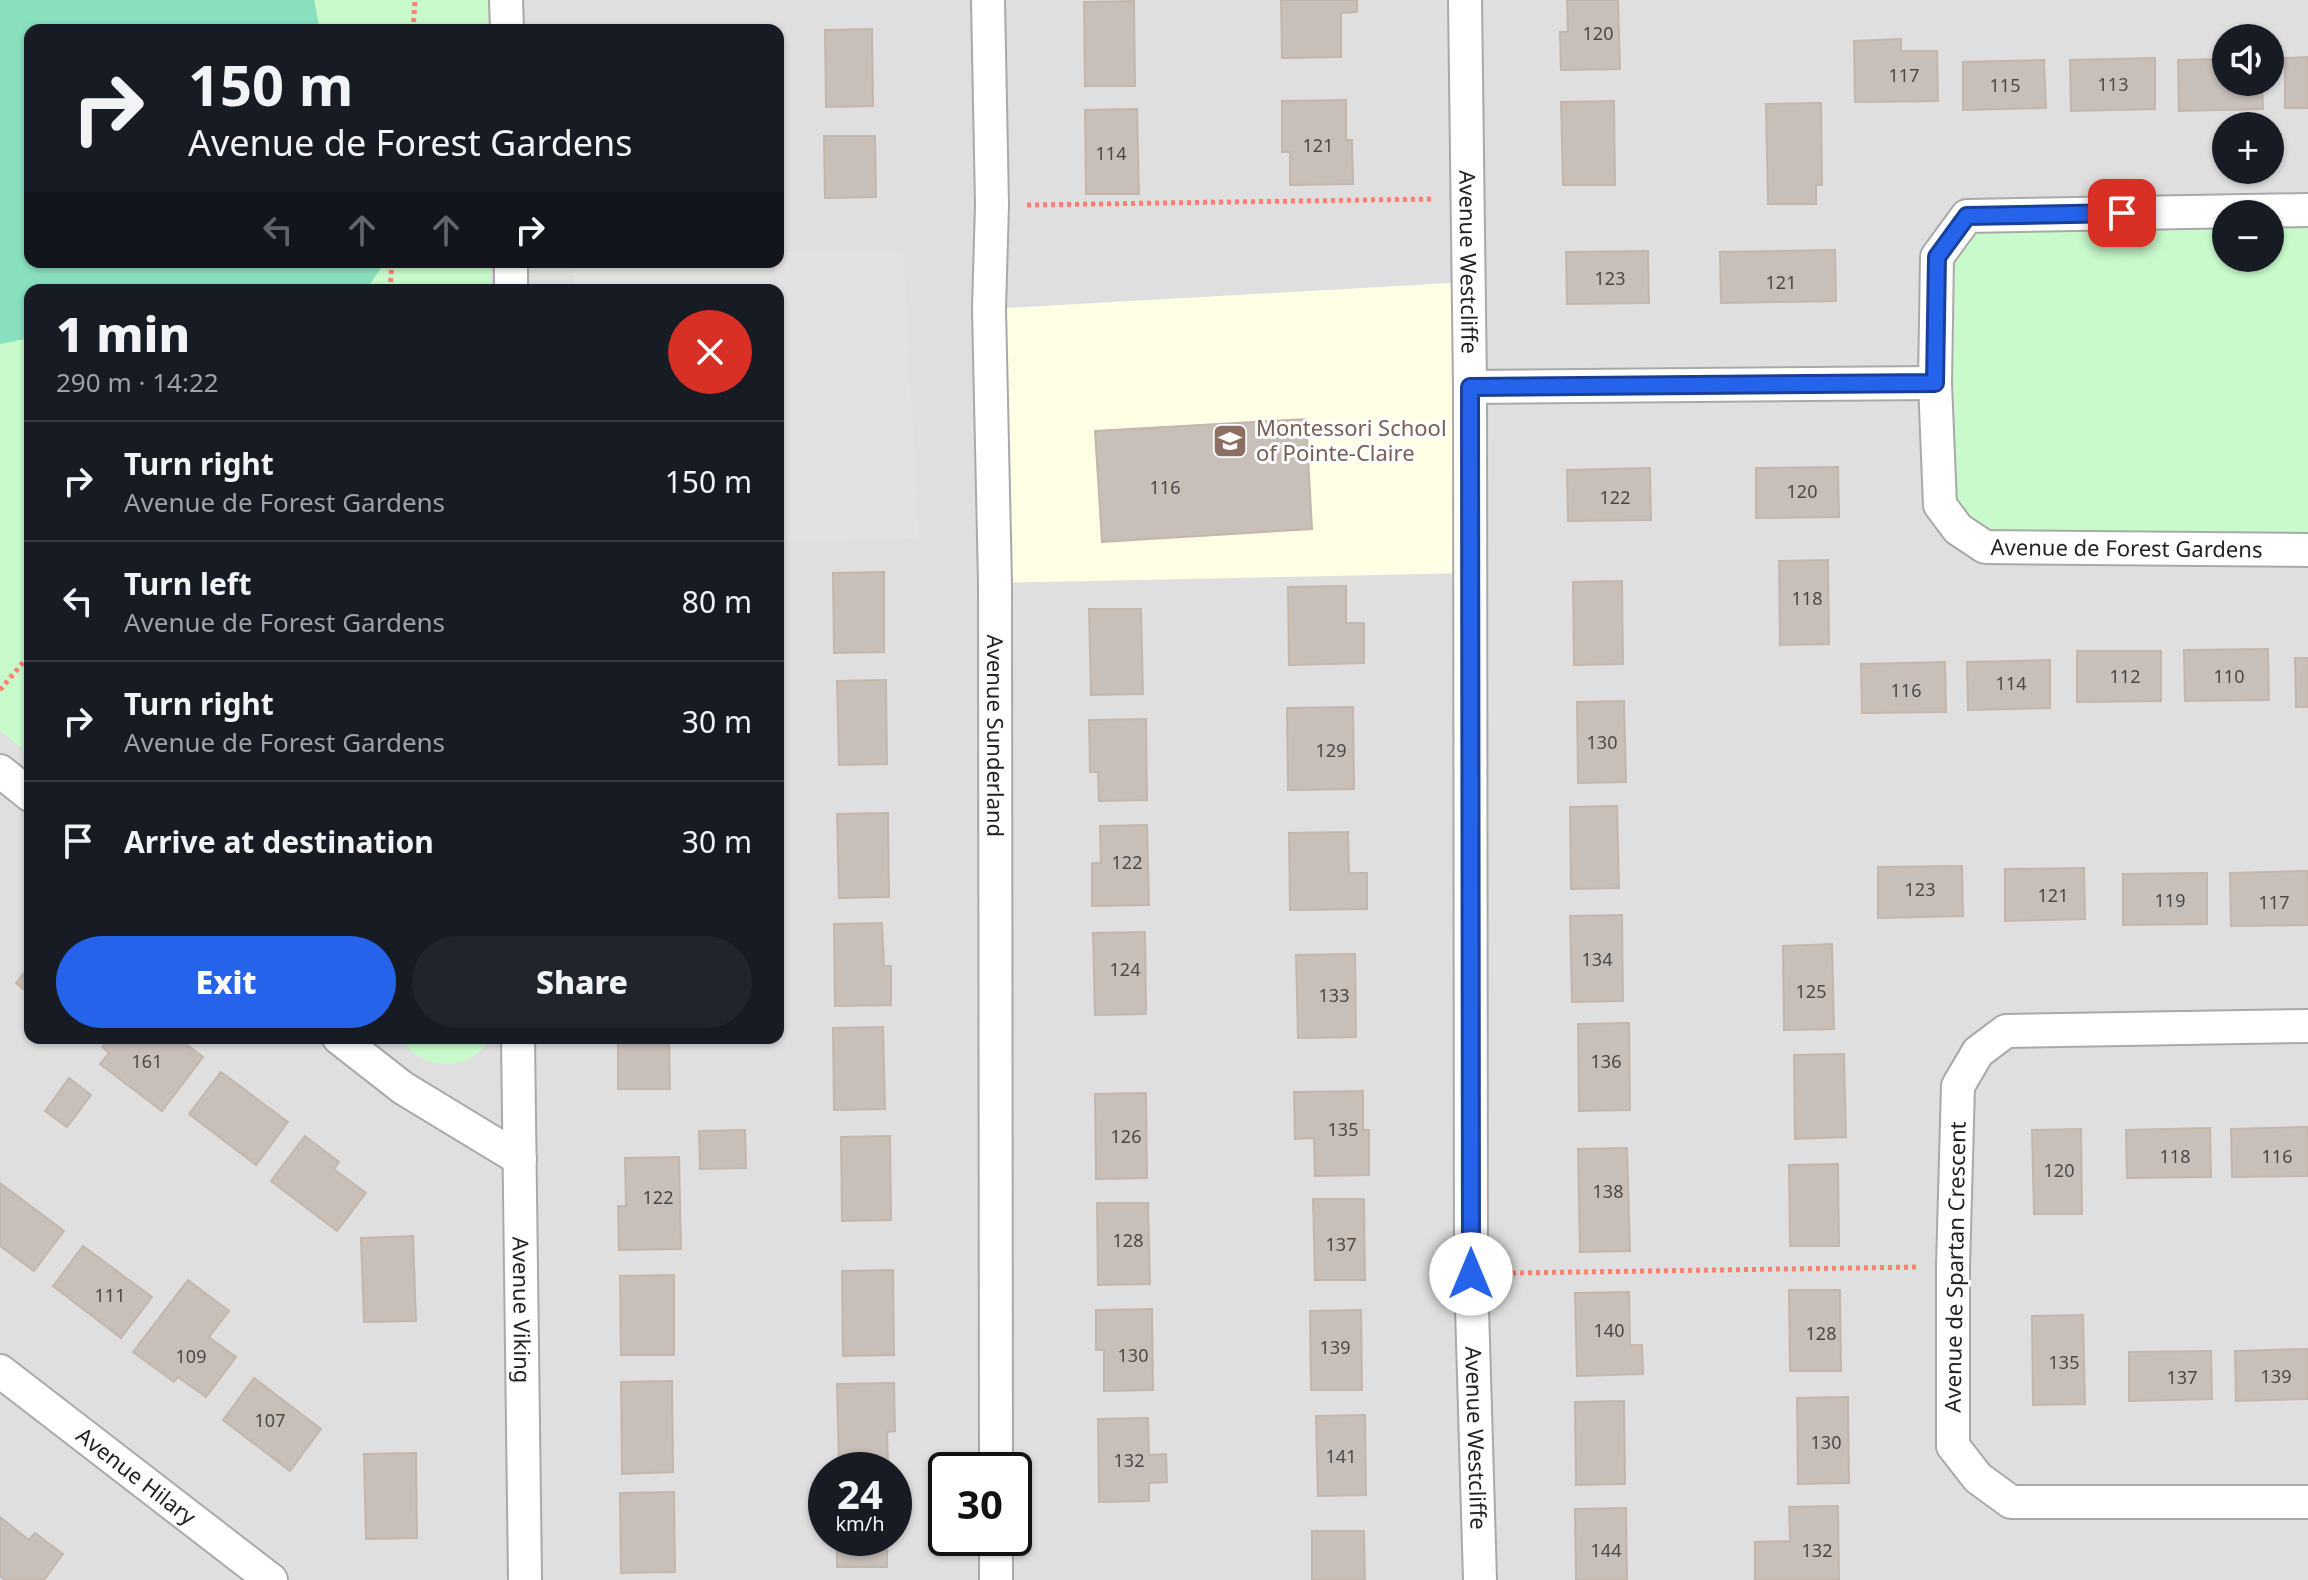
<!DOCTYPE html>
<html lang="en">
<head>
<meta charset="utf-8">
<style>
  body { margin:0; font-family:"Noto Sans",sans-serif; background:#20242c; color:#f1f3f6; height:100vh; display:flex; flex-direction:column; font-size:30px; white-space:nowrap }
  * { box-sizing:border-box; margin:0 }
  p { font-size:26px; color:#9ea1a6 }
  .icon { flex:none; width:44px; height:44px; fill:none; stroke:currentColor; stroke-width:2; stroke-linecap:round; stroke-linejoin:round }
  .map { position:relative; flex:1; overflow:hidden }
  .side { position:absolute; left:24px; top:284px; width:760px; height:760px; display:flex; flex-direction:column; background:#171b24; border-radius:16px; box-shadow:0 2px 6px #0004 }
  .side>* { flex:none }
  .hud { position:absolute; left:24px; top:24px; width:760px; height:244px; border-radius:16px; box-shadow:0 2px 6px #0004; background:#171b24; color:#f1f3f6; overflow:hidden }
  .fabs { position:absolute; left:2212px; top:24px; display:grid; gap:16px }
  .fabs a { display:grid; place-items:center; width:72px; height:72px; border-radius:50%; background:#171b24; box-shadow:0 2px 6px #0004; font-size:40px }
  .speed { position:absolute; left:808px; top:1452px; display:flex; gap:16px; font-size:40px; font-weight:700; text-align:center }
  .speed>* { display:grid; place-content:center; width:104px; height:104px; border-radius:50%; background:#171b24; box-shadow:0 2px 6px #0004; line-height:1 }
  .speed small { font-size:20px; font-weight:400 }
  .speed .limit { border:4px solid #111; border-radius:12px; background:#fff; color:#111 }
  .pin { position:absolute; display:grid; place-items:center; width:68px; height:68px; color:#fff; margin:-34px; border-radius:16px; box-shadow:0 4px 12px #0006 }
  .me { position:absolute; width:88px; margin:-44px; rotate:0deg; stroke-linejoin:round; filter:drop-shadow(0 0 6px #0008) }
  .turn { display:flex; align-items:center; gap:28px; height:168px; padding:0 32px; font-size:36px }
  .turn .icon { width:104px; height:104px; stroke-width:2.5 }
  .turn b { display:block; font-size:56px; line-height:68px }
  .lanes { display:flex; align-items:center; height:76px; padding:0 32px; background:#0003; justify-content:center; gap:40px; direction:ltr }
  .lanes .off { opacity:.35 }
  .round { display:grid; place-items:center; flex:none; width:84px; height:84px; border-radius:42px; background:#20242c }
  .summary { display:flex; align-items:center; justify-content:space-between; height:136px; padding:0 32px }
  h1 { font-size:48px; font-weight:800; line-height:60px }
  .action { display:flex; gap:16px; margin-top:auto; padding:16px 32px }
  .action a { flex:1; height:92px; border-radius:48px; background:#2563eb; color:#fff; font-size:32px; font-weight:800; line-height:92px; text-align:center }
  .action a+a { background:#20242c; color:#f1f3f6 }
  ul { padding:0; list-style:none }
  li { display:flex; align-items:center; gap:24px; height:120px; padding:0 32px; border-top:2px solid #363941 }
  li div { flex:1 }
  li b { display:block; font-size:30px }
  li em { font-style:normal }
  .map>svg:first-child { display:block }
  .residential { fill:#e0dfdf; fill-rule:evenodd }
  .education { fill:#ffffe5 }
  .park { fill:#c8facc; fill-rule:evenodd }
  .pitch { fill:#88e0be }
  .parking { fill:#e2e2e2 }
  .building { fill:#c7bfb8; stroke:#c4b6ab; stroke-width:2 }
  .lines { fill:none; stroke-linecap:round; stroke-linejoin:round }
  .minor-casing { stroke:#a9a9a9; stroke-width:36 }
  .path { stroke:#fa8072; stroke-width:5; stroke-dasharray:4 4; stroke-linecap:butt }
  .minor { stroke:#fff; stroke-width:32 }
  .route-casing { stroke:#184099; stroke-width:20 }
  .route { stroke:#2563eb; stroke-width:14 }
  .labels { text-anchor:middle; stroke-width:6; stroke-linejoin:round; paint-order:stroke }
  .number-label { font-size:18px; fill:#4b4948 }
  .street-label { font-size:22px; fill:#222; stroke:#fff }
  .education-label { font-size:22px; fill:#785e54; stroke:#fff; text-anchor:start }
</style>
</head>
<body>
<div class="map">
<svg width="2308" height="1580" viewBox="0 0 2308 1580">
  <rect width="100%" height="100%" fill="#f2efe9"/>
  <path class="residential" d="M0 0H2308V1580H0ZM30 30H778V262H30ZM2226 38H2270V82H2226ZM2226 126H2270V170H2226ZM2226 214H2270V258H2226ZM30 290H778V1038H30ZM826 1470H894V1538H826ZM946 1470H1014V1538H946Z"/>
  <path class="education" d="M1468 282V573L995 583 989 309Z"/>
  <path class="park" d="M0 0H488L489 30H30V262H490L491 290H30V754L0 731Z
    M2308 210V550L1985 547 1940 505 1937 257 1967 216ZM2226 214H2270V258H2226Z
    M396 1038H491C478 1061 447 1072 422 1058 413 1053 405 1045 396 1038Z"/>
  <path class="pitch" d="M0 0H314L320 30H30V262H385L366 290H30V338L0 344Z"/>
  <path class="parking" d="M778 252H903L919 539 778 541V290H574V262H778Z"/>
  <path class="building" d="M1281 0H1357V12L1341 13V57L1282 58Z
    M1567 0H1618L1620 69 1561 70 1560 32H1568Z
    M1134 1 1135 86H1085L1084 2Z
    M607 25H659V30H608Z
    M872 29 873 106 826 107 825 30Z
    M1901 39V51H1937L1938 101 1855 102 1854 41Z
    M2308 57V108H2285V58Z
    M2155 58V109L2071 111 2070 60Z
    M2226 59V82H2262L2263 109 2179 111 2178 60Z
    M2044 60 2046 108 1963 110V62Z
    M1346 100V140H1352L1353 184 1290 185V152H1282V101Z
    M1614 101 1615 185H1563L1561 102Z
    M1821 103 1822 185H1816V204H1768L1766 104Z
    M1137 109 1139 194H1086L1085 110Z
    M824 136H875L876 197 825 198Z
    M1835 250 1836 301 1721 303 1720 252Z
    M1648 251 1649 303 1567 304 1566 252Z
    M1306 419 1312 529 1102 542 1095 431Z
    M1838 467 1839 517 1756 518V468Z
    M1650 468 1651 520 1568 521 1567 470Z
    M1828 560 1829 644 1780 645 1779 561Z
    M884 572V652L834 653 833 573Z
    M1622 581 1623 664 1574 665 1573 582Z
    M1346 586V623H1364V663L1289 665 1288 587Z
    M1089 609H1141L1143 694 1091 695Z
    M2268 649 2269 700 2185 701 2184 650Z
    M2077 651H2161V701L2077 702Z
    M2295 658H2308V707H2296Z
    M2050 660V708L1968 710 1967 662Z
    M1945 662 1946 712 1862 713 1861 664Z
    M886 680 887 764 839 765 837 681Z
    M1624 701 1626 782 1578 783 1577 702Z
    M1353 707 1354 789 1288 790 1287 708Z
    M1146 719 1147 800 1099 801 1098 772H1090L1089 720Z
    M1617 806 1619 888 1571 889 1570 807Z
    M888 813 889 897 839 898 837 814Z
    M1147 825 1149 905 1092 906V863H1101L1100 826Z
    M1348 832 1349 873H1367V909L1290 910 1289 833Z
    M1962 866 1963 916 1878 918V867Z
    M2084 868 2085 919 2005 921V869Z
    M2308 871V925L2231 926 2230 873Z
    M2207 873V924L2123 925V874Z
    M1622 915 1623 1001 1572 1002 1570 916Z
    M882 923 884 966H891V1005L835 1006 834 924Z
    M1145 932 1146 1014 1095 1015 1093 933Z
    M1832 944 1834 1029 1784 1030 1783 946Z
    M1355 954 1356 1037 1298 1038 1296 955Z
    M30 965V994L16 983Z
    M1629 1023 1630 1110 1579 1111 1578 1024Z
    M883 1027 885 1109 834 1110 833 1028Z
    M109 1038H178L203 1057 162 1111 100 1064 109 1053 102 1047Z
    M618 1038H669L670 1089H618Z
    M1844 1054 1846 1137 1795 1139 1794 1055Z
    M221 1072 288 1122 256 1165 189 1114Z
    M69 1078 91 1095 67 1127 45 1111Z
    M1363 1091V1130H1369V1175L1315 1176 1314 1138 1295 1139 1294 1092Z
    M1146 1093 1147 1178 1096 1179 1095 1094Z
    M2308 1127V1176L2232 1177 2231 1129Z
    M2210 1128 2211 1177 2127 1178 2126 1130Z
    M2081 1129 2082 1214H2034L2032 1130Z
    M745 1130 746 1168 700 1169 699 1131Z
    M305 1136 339 1162 334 1169 366 1193 337 1231 271 1181Z
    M890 1136 891 1220 842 1221 841 1137Z
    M1627 1148 1630 1251 1580 1252 1578 1149Z
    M679 1157 681 1249 619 1250 618 1206H626L625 1158Z
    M1838 1164 1839 1246H1790L1789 1165Z
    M0 1183 64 1231 34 1271 0 1246Z
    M1313 1199H1364L1365 1280H1315Z
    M1097 1203H1148L1150 1284 1098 1285Z
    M413 1236 416 1321 364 1322 361 1238Z
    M83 1246 152 1297 121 1338 53 1286Z
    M893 1270 894 1355 843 1356 842 1271Z
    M674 1275V1355H621L620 1276Z
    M188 1280 229 1311 209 1337 236 1357 206 1397 178 1377 174 1382 133 1352Z
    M1789 1290H1840L1841 1371H1790Z
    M1629 1292 1630 1345H1642L1643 1374 1577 1376 1575 1293Z
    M1152 1309 1153 1390 1104 1391V1350H1096V1310Z
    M1361 1310 1362 1390H1311L1310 1311Z
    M2083 1315 2085 1404 2033 1405 2032 1316Z
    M2308 1349V1399L2236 1401 2235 1351Z
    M2211 1351 2212 1399 2129 1401V1352Z
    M254 1378 321 1429 290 1471 223 1420Z
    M672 1381 673 1472 622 1474 621 1382Z
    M894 1383 895 1431 887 1432 888 1464 839 1465 837 1384Z
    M1848 1397 1849 1483 1798 1484 1797 1398Z
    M1624 1401 1625 1484 1576 1485 1575 1402Z
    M1365 1415 1366 1495 1318 1496 1316 1416Z
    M1148 1418 1149 1455 1166 1454 1167 1482 1149 1483V1501L1099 1502 1098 1419Z
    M416 1453 417 1538 366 1539 364 1454Z
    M674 1492 675 1572 621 1573 620 1493Z
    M1838 1506 1839 1580H1755V1542L1790 1541 1789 1507Z
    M1626 1508 1627 1580H1576L1575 1509Z
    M0 1517 29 1540 35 1533 63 1554 44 1580H5L0 1576Z
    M1312 1531H1364L1365 1580H1312Z
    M837 1538H887V1567H837Z"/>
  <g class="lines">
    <g class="minor-casing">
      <g id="minor">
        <path d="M506 0 507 30"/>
        <path id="s1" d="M988 0 992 205 989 309 995 583 996 1470"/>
        <path id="s2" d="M1465 0 1470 387 1471 1274 1480 1580"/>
        <path id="s3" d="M2308 210 1967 216 1937 257 1935 383 1940 505 1958 529 1985 547 2308 550"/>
        <path d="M511 262V290"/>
        <path d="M1470 387 1935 383"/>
        <path d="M0 771 30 795"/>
        <path d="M2308 1026 2006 1031 1978 1052 1958 1086 1953 1266V1446L1978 1478 2011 1502H2308"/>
        <path d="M339 1038 403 1088 520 1159"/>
        <path id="s4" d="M518 1038 525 1580"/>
        <path id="s5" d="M0 1371 271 1580"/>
        <path d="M996 1538V1580"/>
      </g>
    </g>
    <path class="path" d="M413 30 415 0
      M1027 205 1433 199
      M390 290 392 262
      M0 690 30 654
      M1512 1273 1920 1267"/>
    <use href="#minor" class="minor"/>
  </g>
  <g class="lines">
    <g class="route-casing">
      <path id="route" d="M1471 1274 1470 387 1935 383 1937 257 1967 216 2122 213"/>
    </g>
    <use href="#route" class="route"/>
  </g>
  <defs>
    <g id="school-square" transform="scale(1.8)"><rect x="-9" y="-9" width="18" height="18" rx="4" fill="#8d6e63" stroke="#fff"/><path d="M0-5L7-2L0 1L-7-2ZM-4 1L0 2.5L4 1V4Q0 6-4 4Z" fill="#fff"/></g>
  </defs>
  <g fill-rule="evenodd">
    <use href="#school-square" x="1230" y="441"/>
  </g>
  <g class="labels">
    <g class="number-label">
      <text x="1598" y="40">120</text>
      <text x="1904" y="82">117</text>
      <text x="2113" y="91">113</text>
      <text x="2005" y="92">115</text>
      <text x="1318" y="152">121</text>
      <text x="1111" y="160">114</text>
      <text x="1610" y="285">123</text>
      <text x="1781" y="289">121</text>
      <text x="1165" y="494">116</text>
      <text x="1802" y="498">120</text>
      <text x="1615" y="504">122</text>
      <text x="1807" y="605">118</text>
      <text x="2125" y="683">112</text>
      <text x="2229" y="683">110</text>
      <text x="2011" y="690">114</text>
      <text x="1906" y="697">116</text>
      <text x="1602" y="749">130</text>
      <text x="1331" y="757">129</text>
      <text x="1127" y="869">122</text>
      <text x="1920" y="896">123</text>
      <text x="2053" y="902">121</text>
      <text x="2170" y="907">119</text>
      <text x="2274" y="909">117</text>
      <text x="1597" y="966">134</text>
      <text x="1125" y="976">124</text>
      <text x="1811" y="998">125</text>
      <text x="1334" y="1002">133</text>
      <text x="147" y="1068">161</text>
      <text x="1606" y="1068">136</text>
      <text x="1343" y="1136">135</text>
      <text x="1126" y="1143">126</text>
      <text x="2175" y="1163">118</text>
      <text x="2277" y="1163">116</text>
      <text x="2059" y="1177">120</text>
      <text x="1608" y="1198">138</text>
      <text x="658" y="1204">122</text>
      <text x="1128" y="1247">128</text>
      <text x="1341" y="1251">137</text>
      <text x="110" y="1302">111</text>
      <text x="1609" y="1337">140</text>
      <text x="1821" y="1340">128</text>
      <text x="1335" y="1354">139</text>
      <text x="1133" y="1362">130</text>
      <text x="191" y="1363">109</text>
      <text x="2064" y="1369">135</text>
      <text x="2276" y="1383">139</text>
      <text x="2182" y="1384">137</text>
      <text x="270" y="1427">107</text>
      <text x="1826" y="1449">130</text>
      <text x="1341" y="1463">141</text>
      <text x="1129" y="1467">132</text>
      <text x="1606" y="1557">144</text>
      <text x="1817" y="1557">132</text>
    </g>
    <g class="street-label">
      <text dy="8" stroke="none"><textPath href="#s2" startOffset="262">Avenue Westcliffe</textPath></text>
      <text dy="8" stroke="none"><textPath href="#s3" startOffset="844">Avenue de Forest Gardens</textPath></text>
      <text dy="8" stroke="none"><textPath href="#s1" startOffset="736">Avenue Sunderland</textPath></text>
      <text transform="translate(1955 1267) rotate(-89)" y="8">Avenue de Spartan Crescent</text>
      <text dy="8" stroke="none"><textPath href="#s4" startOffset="272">Avenue Viking</textPath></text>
      <text dy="8" stroke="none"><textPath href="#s2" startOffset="1438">Avenue Westcliffe</textPath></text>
      <text dy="8" stroke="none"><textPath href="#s5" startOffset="172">Avenue Hilary</textPath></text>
    </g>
    <g class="education-label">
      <text x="1256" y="436">Montessori School<tspan x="1256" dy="25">of Pointe-Claire</tspan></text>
    </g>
  </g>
</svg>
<div class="fabs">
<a><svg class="icon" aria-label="sound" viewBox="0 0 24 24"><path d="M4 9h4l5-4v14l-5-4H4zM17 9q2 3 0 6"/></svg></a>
<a>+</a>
<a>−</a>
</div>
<div class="speed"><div>24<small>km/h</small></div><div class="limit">30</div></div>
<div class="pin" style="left:2122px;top:213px;background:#d93025"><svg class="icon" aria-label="arrive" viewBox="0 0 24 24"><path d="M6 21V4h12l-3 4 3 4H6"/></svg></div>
<svg class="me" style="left:1471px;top:1274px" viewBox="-20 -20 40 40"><circle r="19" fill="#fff"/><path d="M0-13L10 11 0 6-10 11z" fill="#2563eb"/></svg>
<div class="hud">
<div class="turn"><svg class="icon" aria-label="right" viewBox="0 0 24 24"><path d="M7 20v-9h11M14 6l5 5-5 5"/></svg><div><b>150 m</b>Avenue de Forest Gardens</div></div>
<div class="lanes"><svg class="icon off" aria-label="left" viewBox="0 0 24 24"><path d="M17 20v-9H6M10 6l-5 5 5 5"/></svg><svg class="icon off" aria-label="ahead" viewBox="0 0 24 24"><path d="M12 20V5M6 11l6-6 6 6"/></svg><svg class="icon off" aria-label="ahead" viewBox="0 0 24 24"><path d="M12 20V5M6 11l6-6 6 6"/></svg><svg class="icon" aria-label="right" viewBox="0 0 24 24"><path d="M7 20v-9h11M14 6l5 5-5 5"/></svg></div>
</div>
<section class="side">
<div class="summary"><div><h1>1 min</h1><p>290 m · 14:22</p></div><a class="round" style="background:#d93025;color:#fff"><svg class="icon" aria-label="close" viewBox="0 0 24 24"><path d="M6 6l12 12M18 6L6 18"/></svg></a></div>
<ul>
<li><svg class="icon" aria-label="right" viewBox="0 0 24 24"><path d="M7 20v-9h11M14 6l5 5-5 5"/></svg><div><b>Turn right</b><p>Avenue de Forest Gardens</p></div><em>150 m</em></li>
<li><svg class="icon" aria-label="left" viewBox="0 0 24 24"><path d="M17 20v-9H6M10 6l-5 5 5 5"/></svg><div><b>Turn left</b><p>Avenue de Forest Gardens</p></div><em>80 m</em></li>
<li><svg class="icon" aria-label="right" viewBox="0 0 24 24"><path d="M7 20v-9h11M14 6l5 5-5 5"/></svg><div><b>Turn right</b><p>Avenue de Forest Gardens</p></div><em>30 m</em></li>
<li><svg class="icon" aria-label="arrive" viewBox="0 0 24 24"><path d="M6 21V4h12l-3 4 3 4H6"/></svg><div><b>Arrive at destination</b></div><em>30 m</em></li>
</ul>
<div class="action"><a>Exit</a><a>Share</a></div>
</section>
</div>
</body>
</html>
